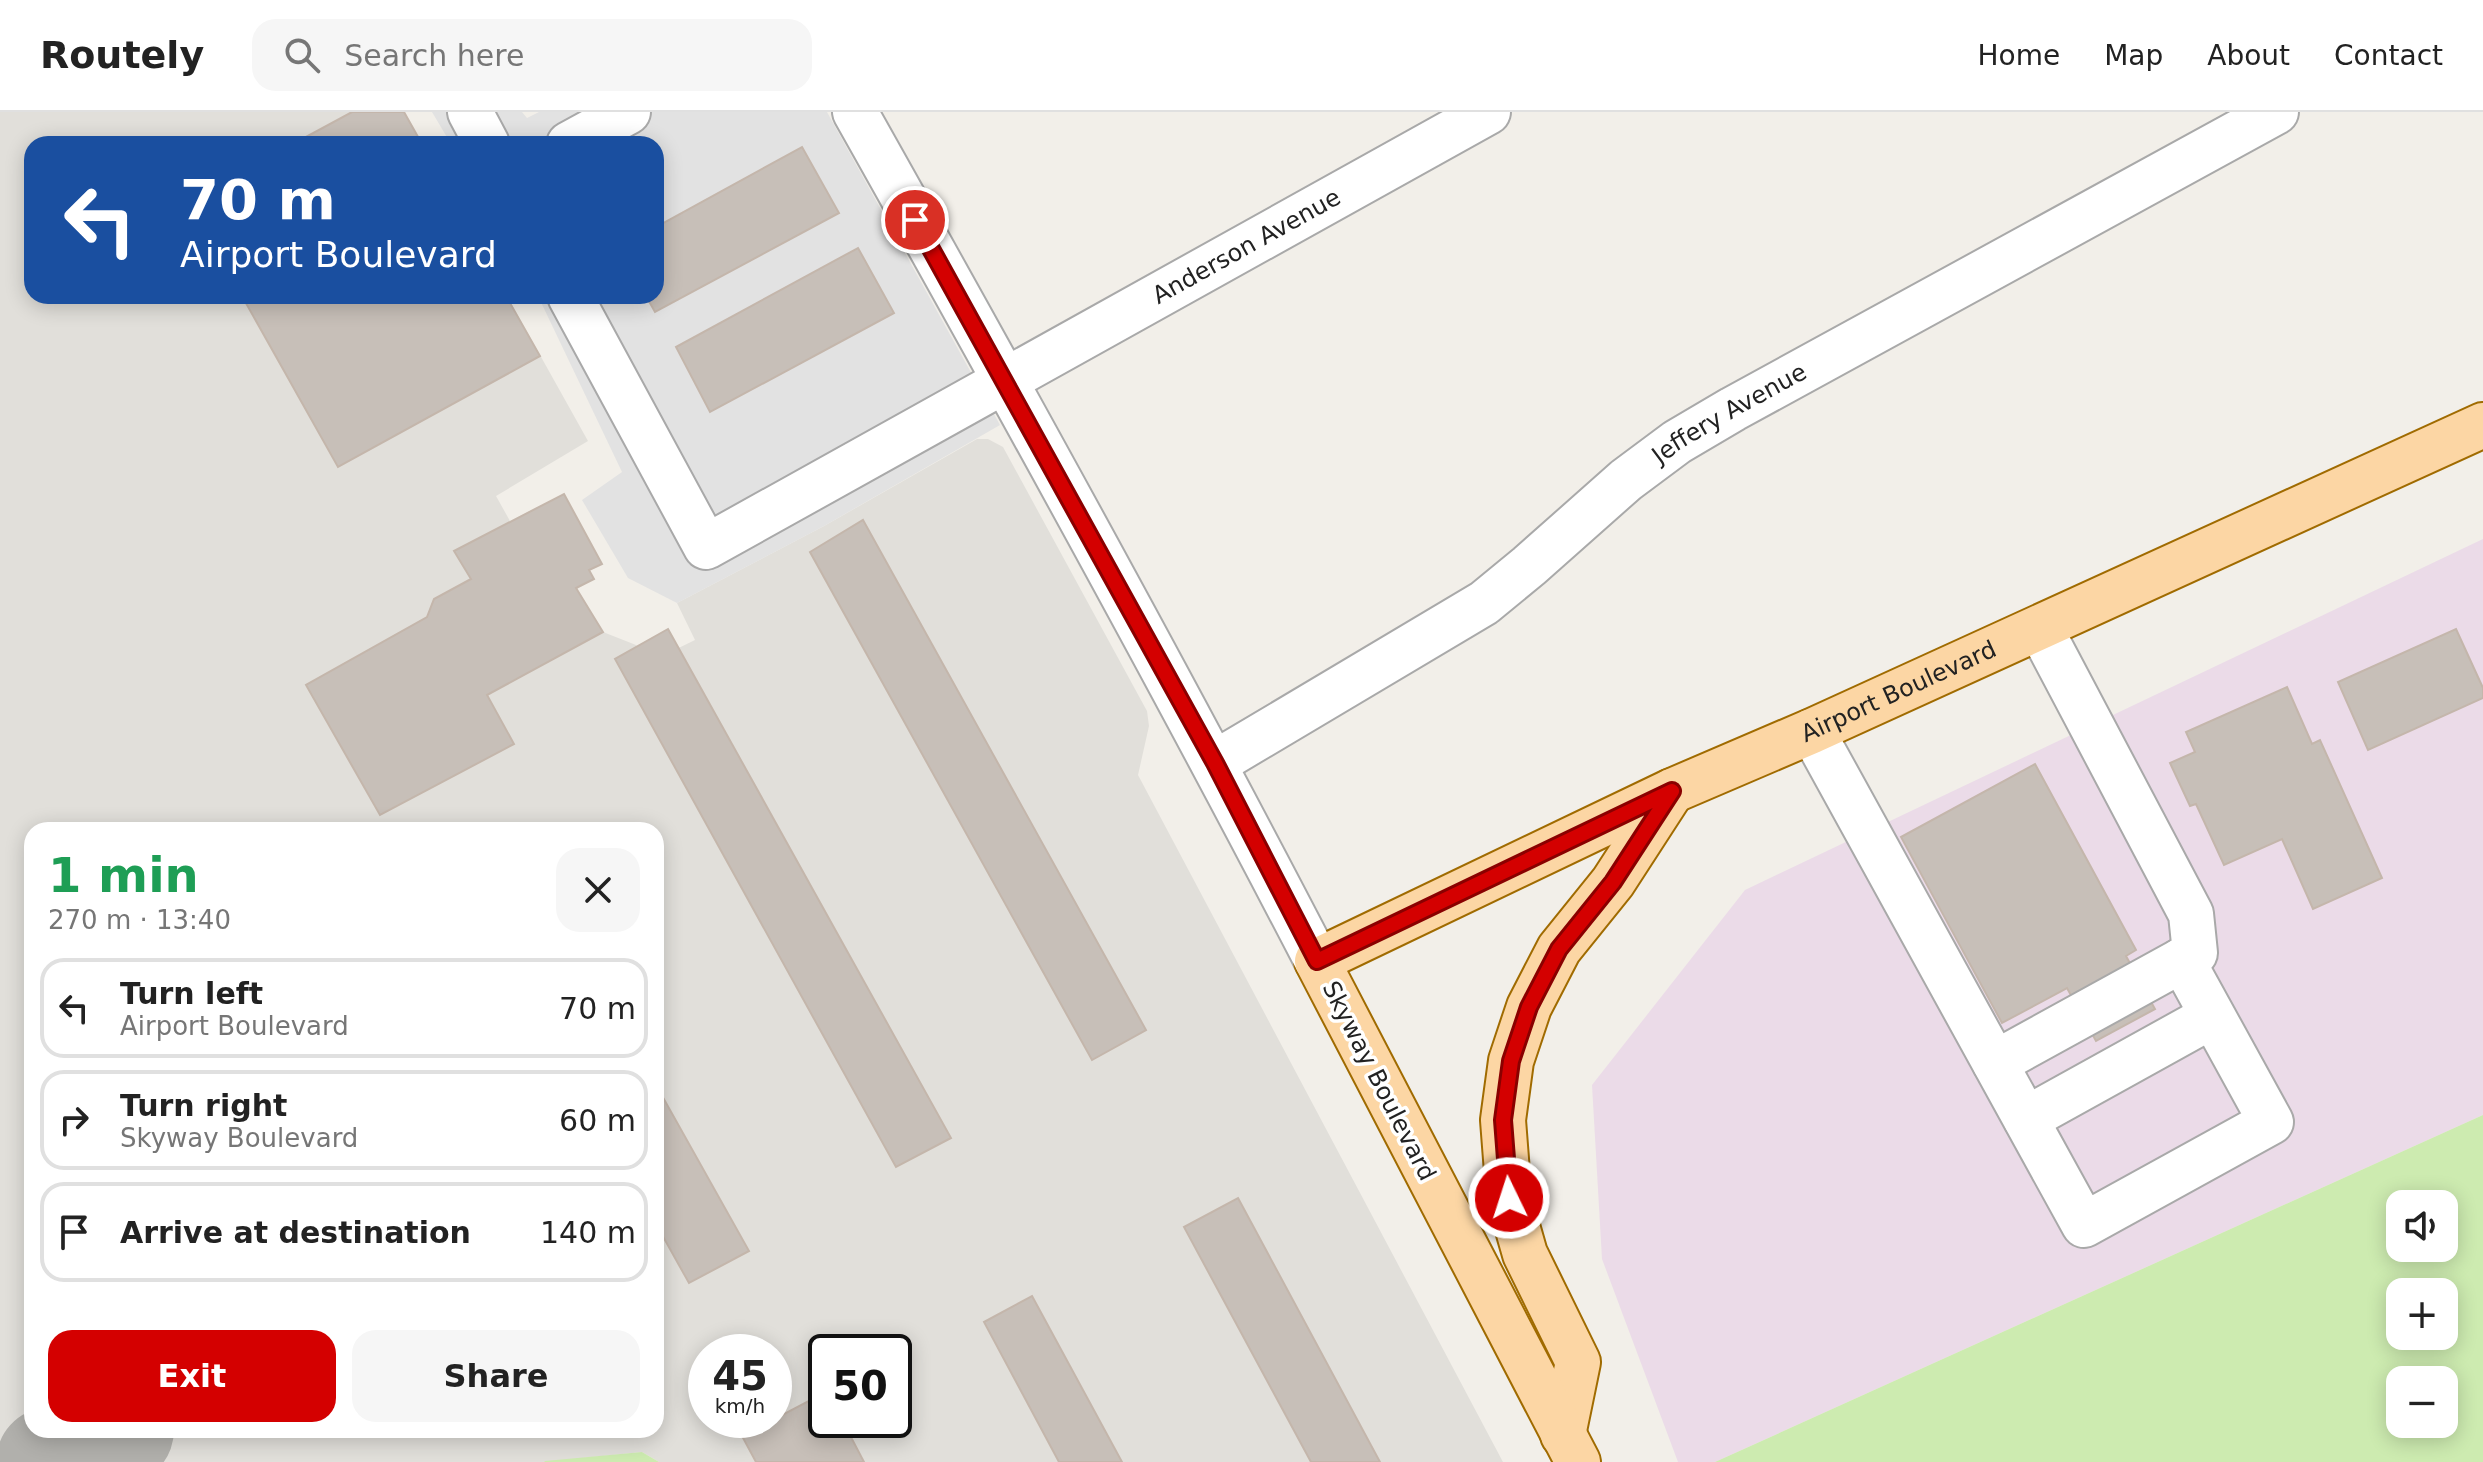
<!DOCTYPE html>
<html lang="en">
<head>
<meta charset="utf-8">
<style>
  body { margin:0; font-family:"DejaVu Sans",sans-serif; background:#f6f6f6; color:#222; height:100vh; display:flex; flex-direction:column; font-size:30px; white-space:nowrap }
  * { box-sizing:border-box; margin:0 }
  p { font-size:26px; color:#767676 }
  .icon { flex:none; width:44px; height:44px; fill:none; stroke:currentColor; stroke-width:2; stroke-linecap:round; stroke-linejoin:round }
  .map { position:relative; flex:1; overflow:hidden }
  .details { position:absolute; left:24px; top:710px; width:640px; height:616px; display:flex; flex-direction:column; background:#fff; border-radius:24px; box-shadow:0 4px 20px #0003 }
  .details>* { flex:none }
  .guide { position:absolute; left:24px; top:24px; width:640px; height:168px; border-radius:24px; box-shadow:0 4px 20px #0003; background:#1a4fa0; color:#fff; overflow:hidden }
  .fabs { position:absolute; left:2386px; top:1078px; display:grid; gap:16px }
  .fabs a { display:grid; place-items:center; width:72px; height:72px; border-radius:16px; background:#fff; box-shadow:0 4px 20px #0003; font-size:40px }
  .speed { position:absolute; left:688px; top:1222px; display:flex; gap:16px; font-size:40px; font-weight:700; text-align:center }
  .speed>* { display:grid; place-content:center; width:104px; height:104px; border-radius:50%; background:#fff; box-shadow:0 4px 20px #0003; line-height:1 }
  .speed small { font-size:20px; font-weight:400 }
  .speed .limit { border:4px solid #111; border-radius:12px; background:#fff; color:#111 }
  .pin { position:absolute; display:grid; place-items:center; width:68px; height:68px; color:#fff; margin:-34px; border:4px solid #fff; border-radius:50%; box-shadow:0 2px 8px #0007 }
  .me { position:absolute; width:88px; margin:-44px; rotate:356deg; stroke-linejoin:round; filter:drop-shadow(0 0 6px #0008) }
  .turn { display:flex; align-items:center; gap:28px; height:168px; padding:0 24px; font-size:36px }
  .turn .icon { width:104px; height:104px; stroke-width:2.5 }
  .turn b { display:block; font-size:56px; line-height:68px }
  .round { display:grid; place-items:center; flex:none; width:84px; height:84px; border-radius:24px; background:#f6f6f6 }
  .head { display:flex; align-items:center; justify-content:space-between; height:136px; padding:0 24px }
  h1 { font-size:48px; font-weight:600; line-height:60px; color:#1e9e55 }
  .action { display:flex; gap:16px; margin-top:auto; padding:16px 24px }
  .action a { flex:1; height:92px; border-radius:24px; background:#d40000; color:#fff; font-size:32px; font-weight:600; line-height:92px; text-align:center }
  .action a+a { background:#f6f6f6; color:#222 }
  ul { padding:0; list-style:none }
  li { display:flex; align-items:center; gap:24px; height:100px; margin:0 16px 12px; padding:0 8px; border:4px solid #e0e0e0; border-radius:24px }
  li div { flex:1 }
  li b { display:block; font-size:30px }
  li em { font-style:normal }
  header { display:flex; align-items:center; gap:48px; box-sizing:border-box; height:112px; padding:0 40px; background:#fff; border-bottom:2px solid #e0e0e0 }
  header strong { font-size:38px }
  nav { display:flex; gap:44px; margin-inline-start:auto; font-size:28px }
  .search { width:560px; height:72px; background:#f6f6f6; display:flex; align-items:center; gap:20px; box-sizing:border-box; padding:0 28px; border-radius:24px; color:#767676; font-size:30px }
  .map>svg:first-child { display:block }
  .industrial { fill:#ebdbe8 }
  .airport { fill:#e1dfda; fill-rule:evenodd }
  .grass { fill:#cdebb0; fill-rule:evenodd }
  .parking { fill:#e2e2e2 }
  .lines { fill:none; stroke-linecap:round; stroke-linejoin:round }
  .taxiway { stroke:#b1b0ac; stroke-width:110 }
  .building { fill:#c7bfb8; stroke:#c4b6ab; stroke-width:2 }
  .minor-casing { stroke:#a9a9a9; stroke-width:48 }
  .major-casing { stroke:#a06b00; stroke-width:48 }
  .minor { stroke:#fff; stroke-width:44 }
  .major { stroke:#fcd6a4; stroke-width:44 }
  .route-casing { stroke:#8a0000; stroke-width:20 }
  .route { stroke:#d40000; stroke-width:14 }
  .labels { text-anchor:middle; stroke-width:7; stroke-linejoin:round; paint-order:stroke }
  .street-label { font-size:24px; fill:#222; stroke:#fff }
</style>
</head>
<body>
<header>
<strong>Routely</strong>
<div class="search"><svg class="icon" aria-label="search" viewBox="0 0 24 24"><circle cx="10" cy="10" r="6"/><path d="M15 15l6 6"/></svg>Search here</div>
<nav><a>Home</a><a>Map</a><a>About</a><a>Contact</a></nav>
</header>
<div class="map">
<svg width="2483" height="1350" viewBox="0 0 2483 1350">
  <rect width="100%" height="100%" fill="#f2efe9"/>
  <path class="industrial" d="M2483 427V1003L1715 1350H1678L1602 1147 1592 973 1745 778Z"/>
  <path class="airport" d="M0 0H404L422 32H32V184H507L588 329 496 384 510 409 564 382 602 452 589 458 594 467 577 477 603 520 636 533 650 550 695 528 677 491 824 414 977 327H988L1003 335 1147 599 1149 614 1138 663 1503 1350H659L642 1340 544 1350H0ZM32 718H656V1318H32ZM706 1240H774V1308H706ZM826 1240H894V1308H826Z"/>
  <path class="grass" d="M2483 1003V1350H1715ZM2400 1092H2444V1136H2400ZM2400 1180H2444V1224H2400ZM2400 1268H2444V1312H2400Z
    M642 1340 659 1350H544L545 1349Z"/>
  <path class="parking" d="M432 0H522L527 6 539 0H827L1000 313 824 414 677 491 628 466 582 388 622 360 538 184H656V32H451Z"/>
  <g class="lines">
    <path class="taxiway" d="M51 1350 119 1318"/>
  </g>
  <path class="building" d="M352 0H404L422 32H293Z
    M802 35 839 101 655 200 646 184H656V115Z
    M858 136 894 201 710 300 676 235Z
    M242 184H506L540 244 338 355Z
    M564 382 602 452 589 458 594 467 576 476 603 520 487 583 514 632 380 703 306 573 427 505 434 487 471 467 454 439Z
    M863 408 1146 918 1092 948 810 440Z
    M668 517 951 1026 896 1055 615 547Z
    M2456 517 2483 576V586L2368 638 2338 570Z
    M2287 575 2312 632 2320 628 2382 766 2313 797 2282 727 2224 753 2196 692 2190 694 2170 651 2195 640 2186 620Z
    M2035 652 2136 838 2126 844 2155 897 2096 929 2067 876 2002 911 1901 725Z
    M656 973 749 1139 689 1171 656 1112Z
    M1238 1086 1380 1350H1311L1184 1115Z
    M1032 1184 1122 1350H1059L984 1210Z
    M826 1280V1308H842L864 1350H756L742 1324Z"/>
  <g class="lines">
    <g class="minor-casing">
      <g id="minor">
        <path d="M470 0 487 32"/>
        <path d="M855 0C1013 281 1169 563 1317 849"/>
        <path d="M569 32 628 0"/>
        <path id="s1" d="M570 184 706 435 1488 0"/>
        <path d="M1812 619 2084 1113 2271 1010 2182 848"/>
        <path id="s2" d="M1215 651 1484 491 1529 454 1626 368 1677 330 1733 297 2276 0"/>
        <path d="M1995 951 2195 841 2191 802 2040 516"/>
        <path d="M2026 1007 2212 904"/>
      </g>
    </g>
    <g class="major-casing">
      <g id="major">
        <path d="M1563 1323 1578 1250 1525 1142 1509 1086 1503 1008 1511 949 1529 895 1559 837 1613 770 1672 679"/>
        <path id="s3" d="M1578 1350 1317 849 1672 679 1812 619 2483 313"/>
      </g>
    </g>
    <use href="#minor" class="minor"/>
    <use href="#major" class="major"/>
  </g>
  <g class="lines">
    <g class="route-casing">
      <path id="route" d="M915 108 1215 651 1317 849 1672 679 1613 770 1559 837 1529 895 1511 949 1503 1008 1509 1086"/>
    </g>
    <use href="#route" class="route"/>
  </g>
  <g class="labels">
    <g class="street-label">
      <text dy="8" stroke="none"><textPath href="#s1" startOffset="904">Anderson Avenue</textPath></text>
      <text dy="8" stroke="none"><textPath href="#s2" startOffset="624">Jeffery Avenue</textPath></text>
      <text dy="8" stroke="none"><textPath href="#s3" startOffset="1206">Airport Boulevard</textPath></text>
      <text transform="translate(1379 969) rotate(63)" y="8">Skyway Boulevard</text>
    </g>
  </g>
</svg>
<div class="fabs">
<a><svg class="icon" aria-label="sound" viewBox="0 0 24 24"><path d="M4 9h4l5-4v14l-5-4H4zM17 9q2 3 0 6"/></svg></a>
<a>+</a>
<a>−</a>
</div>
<div class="speed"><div>45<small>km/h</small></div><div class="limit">50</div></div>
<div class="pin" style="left:915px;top:108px;background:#d93025"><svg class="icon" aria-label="arrive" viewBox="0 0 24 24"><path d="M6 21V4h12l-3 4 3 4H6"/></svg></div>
<svg class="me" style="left:1509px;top:1086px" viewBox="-20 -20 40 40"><circle r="17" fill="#d40000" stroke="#fff" stroke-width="3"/><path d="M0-11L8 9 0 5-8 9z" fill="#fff"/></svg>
<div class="guide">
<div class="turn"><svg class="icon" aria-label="left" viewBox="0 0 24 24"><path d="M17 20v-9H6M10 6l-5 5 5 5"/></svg><div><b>70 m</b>Airport Boulevard</div></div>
</div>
<section class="details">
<div class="head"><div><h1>1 min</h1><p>270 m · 13:40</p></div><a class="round"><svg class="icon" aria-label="close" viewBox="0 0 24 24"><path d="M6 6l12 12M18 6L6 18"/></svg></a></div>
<ul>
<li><svg class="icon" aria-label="left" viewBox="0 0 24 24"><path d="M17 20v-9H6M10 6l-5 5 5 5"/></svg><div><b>Turn left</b><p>Airport Boulevard</p></div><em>70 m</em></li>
<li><svg class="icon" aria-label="right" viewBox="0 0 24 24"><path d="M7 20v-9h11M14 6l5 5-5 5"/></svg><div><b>Turn right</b><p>Skyway Boulevard</p></div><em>60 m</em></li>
<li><svg class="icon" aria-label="arrive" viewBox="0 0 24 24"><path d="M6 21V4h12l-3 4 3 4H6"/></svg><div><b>Arrive at destination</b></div><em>140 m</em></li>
</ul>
<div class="action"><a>Exit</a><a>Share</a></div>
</section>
</div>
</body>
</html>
